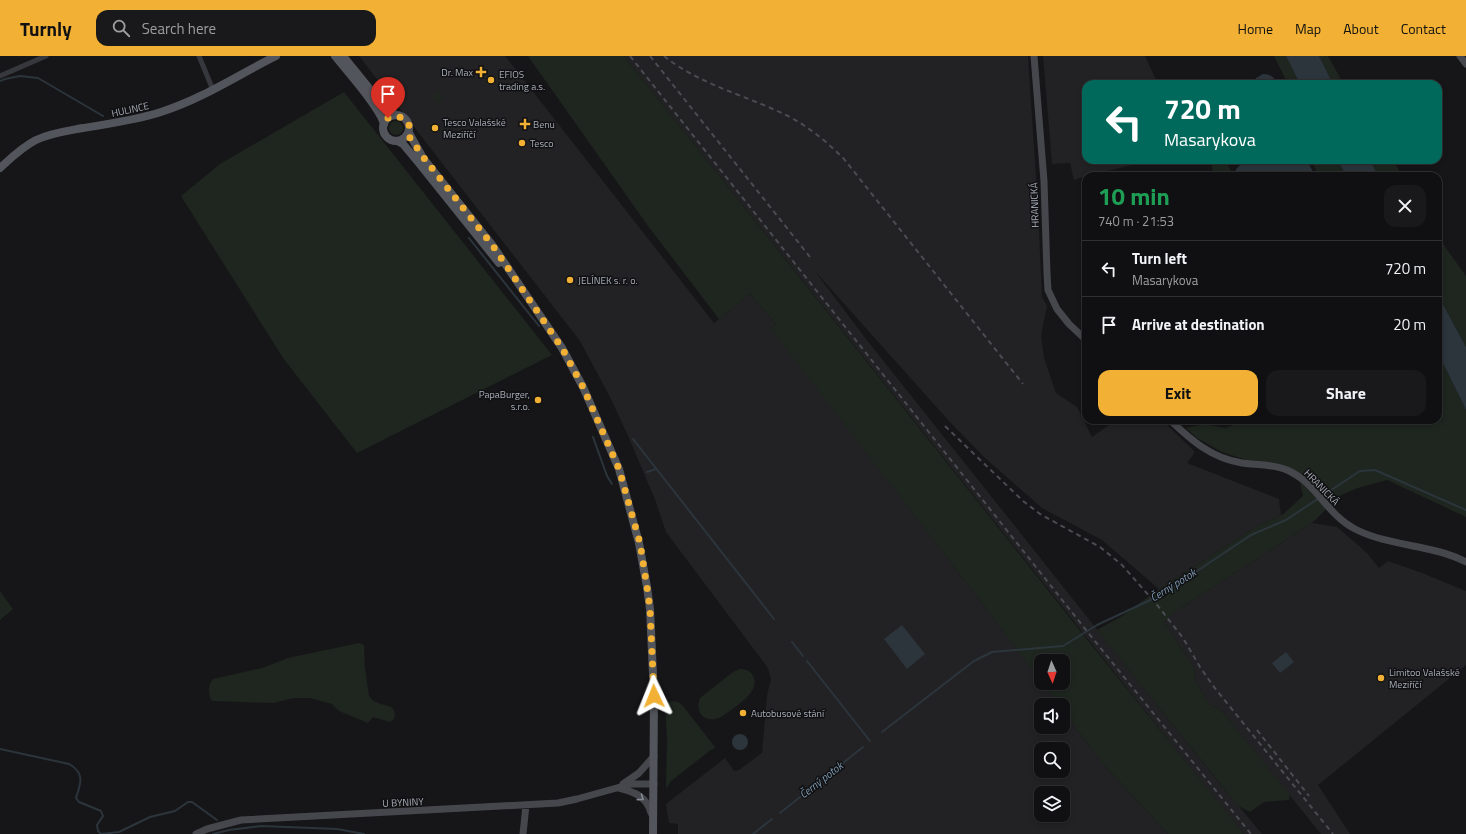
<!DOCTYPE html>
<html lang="en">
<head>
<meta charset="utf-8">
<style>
  body { margin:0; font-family:"Titillium Web",sans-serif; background:#19191b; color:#f1f3f6; height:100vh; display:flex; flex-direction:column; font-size:15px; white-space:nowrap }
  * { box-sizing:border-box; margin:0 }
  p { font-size:13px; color:#9c9d9f }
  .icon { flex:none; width:22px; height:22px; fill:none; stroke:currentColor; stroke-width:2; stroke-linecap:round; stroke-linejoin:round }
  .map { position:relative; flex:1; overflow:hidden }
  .side { position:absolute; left:1082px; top:116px; width:360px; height:252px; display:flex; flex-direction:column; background:#101012; border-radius:12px; box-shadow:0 2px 6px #0003,0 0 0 1px #303032 }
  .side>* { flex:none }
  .banner { position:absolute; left:1082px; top:24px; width:360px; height:84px; border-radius:12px; box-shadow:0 2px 6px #0003,0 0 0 1px #303032; background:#00695c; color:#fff; overflow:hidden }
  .needle { width:26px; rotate:177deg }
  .tools { position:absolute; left:1034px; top:598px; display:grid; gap:8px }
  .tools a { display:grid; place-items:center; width:36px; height:36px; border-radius:8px; background:#101012; box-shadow:0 2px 6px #0003,0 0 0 1px #303032; font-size:20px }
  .pin { position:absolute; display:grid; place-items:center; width:34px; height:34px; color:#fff; margin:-41px -17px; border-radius:50% 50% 50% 0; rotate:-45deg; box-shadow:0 0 4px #0007 }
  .pin .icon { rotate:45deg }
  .me { position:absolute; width:44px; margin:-22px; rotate:358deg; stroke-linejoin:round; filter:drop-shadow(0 0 3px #0008) }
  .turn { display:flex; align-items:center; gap:14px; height:84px; padding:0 16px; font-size:18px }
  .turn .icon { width:52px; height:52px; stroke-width:2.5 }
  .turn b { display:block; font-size:28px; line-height:34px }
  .round { display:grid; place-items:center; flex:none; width:42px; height:42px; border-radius:12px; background:#19191b }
  .head { display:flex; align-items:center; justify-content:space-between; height:68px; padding:0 16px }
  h1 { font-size:24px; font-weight:700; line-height:30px; color:#1e9e55 }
  .cta { display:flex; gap:8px; margin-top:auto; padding:8px 16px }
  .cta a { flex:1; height:46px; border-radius:12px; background:#f2b134; color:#111; font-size:16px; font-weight:700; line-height:46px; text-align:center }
  .cta a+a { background:#19191b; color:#f1f3f6 }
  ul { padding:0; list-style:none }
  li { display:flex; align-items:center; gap:12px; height:56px; padding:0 16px; border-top:1px solid #303032 }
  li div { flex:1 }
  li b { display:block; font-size:15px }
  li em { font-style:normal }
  header { display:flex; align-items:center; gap:24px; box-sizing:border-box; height:56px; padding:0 20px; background:#f2b134; color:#111 }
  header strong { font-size:19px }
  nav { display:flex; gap:22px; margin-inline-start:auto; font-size:14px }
  .search { width:280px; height:36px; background:#19191b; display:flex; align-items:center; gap:10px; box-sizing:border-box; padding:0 14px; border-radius:12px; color:#9c9d9f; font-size:15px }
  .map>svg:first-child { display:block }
  .built { fill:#222225; fill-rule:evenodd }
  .green { fill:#1e261f }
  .water { fill:#2c353c }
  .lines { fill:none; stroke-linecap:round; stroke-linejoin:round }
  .stream { stroke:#2c353c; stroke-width:2 }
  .street { stroke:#37383d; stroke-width:5 }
  .secondary { stroke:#45474d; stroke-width:7 }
  .primary { stroke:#53555c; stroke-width:8 }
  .rail { stroke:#4a4c52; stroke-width:2; stroke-dasharray:5 4; stroke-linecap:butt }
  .oneway { stroke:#858993 }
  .route { stroke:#f2b134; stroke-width:7; stroke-dasharray:0 12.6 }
  .poi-dot { fill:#f2b134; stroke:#111113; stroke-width:1.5 }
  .labels { text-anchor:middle; stroke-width:3; stroke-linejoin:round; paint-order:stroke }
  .poi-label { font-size:10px; fill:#a8adb8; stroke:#111113; text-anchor:start }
  .street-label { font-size:10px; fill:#a8adb8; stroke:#111113 }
  .water-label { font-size:11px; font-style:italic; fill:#7f9bb3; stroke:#111113 }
</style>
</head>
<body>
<header>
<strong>Turnly</strong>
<div class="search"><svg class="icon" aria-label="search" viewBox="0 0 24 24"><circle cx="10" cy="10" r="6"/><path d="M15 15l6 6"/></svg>Search here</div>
<nav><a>Home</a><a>Map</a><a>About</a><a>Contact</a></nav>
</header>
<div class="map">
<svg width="1466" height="778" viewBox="0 0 1466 778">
  <rect width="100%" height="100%" fill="#161618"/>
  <path class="built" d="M359 0H505L714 267 750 238 776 268 771 272 982 547 1059 649H1041V671H1063V655L1103 708 1168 778H678V768L669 767 666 748 725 702 734 715 739 714 762 697 767 639 771 623 768 612 666 476 656 446 629 382 610 341 580 285ZM1041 693H1063V715H1041ZM1041 737H1063V759H1041Z
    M624 0H1028L1038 153 1042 241 1047 250 1041 280 1044 302 1056 337 1077 351 1092 381 1116 364H1162L1195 396 1187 407 1279 443 1281 460 1259 469 1159 533 1102 484 1042 452 985 402 948 364 814 214 866 283 1220 728 1262 778H1244L1228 759Z
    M1043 0H1145L1158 28H1086V104H1153L1086 120 1074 124 1070 107 1052 108Z
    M1312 467 1337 471 1367 497 1379 512 1388 505 1422 517 1466 535V609L1318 729 1350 778H1321L1220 653 1209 648 1195 625 1194 612 1164 566 1176 555Z"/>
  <path class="green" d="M528 0H624L1086 582 1244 778H1168L1103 708 1063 655V649H1059L1042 627H1063V605H1041V626L982 547 770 272 776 268 750 238 719 263 648 170Z
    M1274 0H1286L1300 28H1288Z
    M1319 0H1328L1342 25 1346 28H1333Z
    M344 36 552 299 357 397 283 302 181 140 220 108Z
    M433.5 41a4.5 4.5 0 1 1 9 0a4.5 4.5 0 1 1-9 0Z
    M389 72a7 7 0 1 1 14 0a7 7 0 1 1-14 0Z
    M1213 104H1238L1228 109 1233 120H1213L1212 110Z
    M1311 104H1338L1346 120H1319Z
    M1370 104H1393L1402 120H1378Z
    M1438 181 1466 220V291L1438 239Z
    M1438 297 1466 354V461L1387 424 1358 432 1341 439 1312 467 1176 555 1164 566 1194 612 1195 625 1209 648 1220 653 1290 739 1289 744 1264 746 1250 756 1238 750 1097 574 1122 560 1159 533 1259 469 1281 460 1303 440 1300 426 1284 416 1222 396 1197 382 1186 372 1204 368 1225 372 1248 364H1438Z
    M0 535 13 553 0 564Z
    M359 587 364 589V592L365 612 369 640C371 642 373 645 376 646 386 651 398 648 394 663L390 666 373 661 368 667 339 655 332 648 310 642H294L273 647 214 645 211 644C208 637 208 629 213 623L262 612 288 602Z
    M740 613C746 613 751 615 753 620 762 636 732 653 721 661 706 668 694 658 700 642L733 616Z
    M672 645 678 646 683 650 715 691 713 694 712 693 671 725 666 733 667 682 665 648Z"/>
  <path class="water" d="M1286 0H1319L1333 28H1300Z
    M1263 18C1270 18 1275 21 1276 28H1254L1256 22Z
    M1250 104H1307L1315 120H1235C1234 110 1243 108 1250 104Z
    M1338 104H1370L1378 120H1346Z
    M1438 239 1466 291V354L1438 297Z
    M902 569 925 598 907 613 884 583Z
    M1286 596 1294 606 1280 617 1272 607Z
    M732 686a8 8 0 1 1 16 0a8 8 0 1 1-16 0Z"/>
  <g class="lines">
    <path class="stream" d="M0 25 5 23 20 20 38 22 103 60
      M469 182 539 270
      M593 381 607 420 612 428
      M633 383 774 563
      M647 416 656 413
      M792 586 803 600
      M807 605 870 685
      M882 676 974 605 992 596 1063 590 1097 569 1161 539 1251 479 1286 464 1360 415 1375 414 1466 454
      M0 693 69 708C85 717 81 727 76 742L79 746 101 755 103 760 97 769 98 775 101 778 119 776 150 761 175 755 188 746H192L217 764
      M780 757 863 691
      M213 778 229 774 261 770 337 773 364 778
      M753 778 772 763"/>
    <path class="street" d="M199 0 213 34
      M0 20 46 0"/>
    <path class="secondary" d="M1034 0 1044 125 1047 217 1048 234 1057 253 1069 268 1086 284
      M1460 0 1466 8
      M1170 364C1191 384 1211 402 1242 407 1256 409 1273 408 1287 414 1316 426 1326 458 1355 473 1390 491 1432 488 1466 506
      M623 728 639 717 654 700
      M619 732C635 736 647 741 651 757
      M196 778 207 773 241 764 558 747 577 743 631 728H654
      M523 778 526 749"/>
    <path class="primary" d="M335 0C347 15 380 51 384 68
      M343 0 386 53 396 59
      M383 72a13 13 0 1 1 26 0a13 13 0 1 1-26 0Z
      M409 77 423 102 493 190 562 292 583 331 619 413 639 487 647 531 650 553 654 640 653 778
      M397 85 403 88 418 106 499 207
      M0 112C11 102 22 91 36 84 51 77 67 75 83 72 109 68 136 64 161 56 202 43 238 19 276 0"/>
    <path class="rail" d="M630 0 1090 579 1251 778
      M650 0 810 201
      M664 0C700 29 748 40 788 60 809 71 827 86 844 103L1023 328
      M945 370 1023 445 1040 458 1100 491 1122 509 1158 550 1183 582 1200 611 1214 631 1333 778
      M1257 674 1309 740"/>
  </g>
  <defs><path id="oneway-chevron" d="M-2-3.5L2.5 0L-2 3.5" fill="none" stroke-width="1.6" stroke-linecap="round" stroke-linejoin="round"/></defs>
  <use class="oneway" href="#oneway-chevron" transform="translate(641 742) rotate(36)"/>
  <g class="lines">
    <path class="route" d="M388 62 398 60 407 65 409 69V77L410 82 424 102 493 190 562 292 583 331 619 413 640 487 647 531 650 553 654 640"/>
  </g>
  <g class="poi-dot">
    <path d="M479 10h4v4h4v4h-4v4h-4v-4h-4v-4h4z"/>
    <circle cx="491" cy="24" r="4"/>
    <path d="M523 62h4v4h4v4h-4v4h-4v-4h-4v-4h4z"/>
    <circle cx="435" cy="72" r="4"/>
    <circle cx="522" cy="87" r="4"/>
    <circle cx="570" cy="224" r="4"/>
    <circle cx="538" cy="344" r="4"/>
    <circle cx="1381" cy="622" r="4"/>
    <circle cx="743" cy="657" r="4"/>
  </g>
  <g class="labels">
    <g class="poi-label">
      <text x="473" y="20" text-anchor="end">Dr. Max</text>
      <text x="499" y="22">EFIOS<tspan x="499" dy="12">trading a.s.</tspan></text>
      <text x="443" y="70">Tesco Valašské<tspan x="443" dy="12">Meziříčí</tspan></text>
      <text x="533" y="72">Benu</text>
      <text x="530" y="91">Tesco</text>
      <text x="578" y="228">JELÍNEK s. r. o.</text>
      <text x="530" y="342" text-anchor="end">PapaBurger,<tspan x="530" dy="12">s.r.o.</tspan></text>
      <text x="1389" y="620">Limitoo Valašské<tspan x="1389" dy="12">Meziříčí</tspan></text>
      <text x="751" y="661">Autobusové stání</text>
    </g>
    <g class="street-label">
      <text transform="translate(130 53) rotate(-12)" y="4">HULINCE</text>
      <text transform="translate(1034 149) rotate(-92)" y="4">HRANICKÁ</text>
      <text transform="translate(1322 431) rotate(46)" y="4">HRANICKÁ</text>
      <text transform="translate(403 746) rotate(-3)" y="4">U BYNINY</text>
    </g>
    <g class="water-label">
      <text transform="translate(1173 529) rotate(-32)" y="4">Černý potok</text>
      <text transform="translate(821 724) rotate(-38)" y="4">Černý potok</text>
    </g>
  </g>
</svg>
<div class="tools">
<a><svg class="needle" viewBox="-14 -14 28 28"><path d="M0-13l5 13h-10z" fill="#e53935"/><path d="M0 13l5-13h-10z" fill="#9c9d9f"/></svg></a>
<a><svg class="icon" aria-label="sound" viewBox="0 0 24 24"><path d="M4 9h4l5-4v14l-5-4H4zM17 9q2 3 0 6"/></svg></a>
<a><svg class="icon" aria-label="search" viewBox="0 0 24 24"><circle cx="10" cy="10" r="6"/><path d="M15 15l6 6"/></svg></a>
<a><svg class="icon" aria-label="layers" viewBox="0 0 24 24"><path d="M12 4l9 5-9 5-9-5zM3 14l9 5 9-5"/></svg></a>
</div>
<div class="pin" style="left:388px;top:62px;background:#d93025"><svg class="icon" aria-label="arrive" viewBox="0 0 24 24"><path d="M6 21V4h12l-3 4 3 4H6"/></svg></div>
<svg class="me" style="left:654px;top:640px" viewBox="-20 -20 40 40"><path d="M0-17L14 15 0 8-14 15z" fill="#f2b134" stroke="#fff" stroke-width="4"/></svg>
<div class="banner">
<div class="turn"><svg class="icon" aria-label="left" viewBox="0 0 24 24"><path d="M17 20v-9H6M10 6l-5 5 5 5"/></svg><div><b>720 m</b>Masarykova</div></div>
</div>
<section class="side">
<div class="head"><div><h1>10 min</h1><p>740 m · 21:53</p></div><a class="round"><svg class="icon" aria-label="close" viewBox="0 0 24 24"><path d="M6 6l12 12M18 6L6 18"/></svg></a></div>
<ul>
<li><svg class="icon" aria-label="left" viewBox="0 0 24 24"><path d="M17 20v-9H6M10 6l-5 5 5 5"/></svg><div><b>Turn left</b><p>Masarykova</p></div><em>720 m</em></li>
<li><svg class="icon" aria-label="arrive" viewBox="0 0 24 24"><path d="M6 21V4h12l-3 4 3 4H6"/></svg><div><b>Arrive at destination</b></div><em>20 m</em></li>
</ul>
<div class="cta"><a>Exit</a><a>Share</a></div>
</section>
</div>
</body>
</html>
